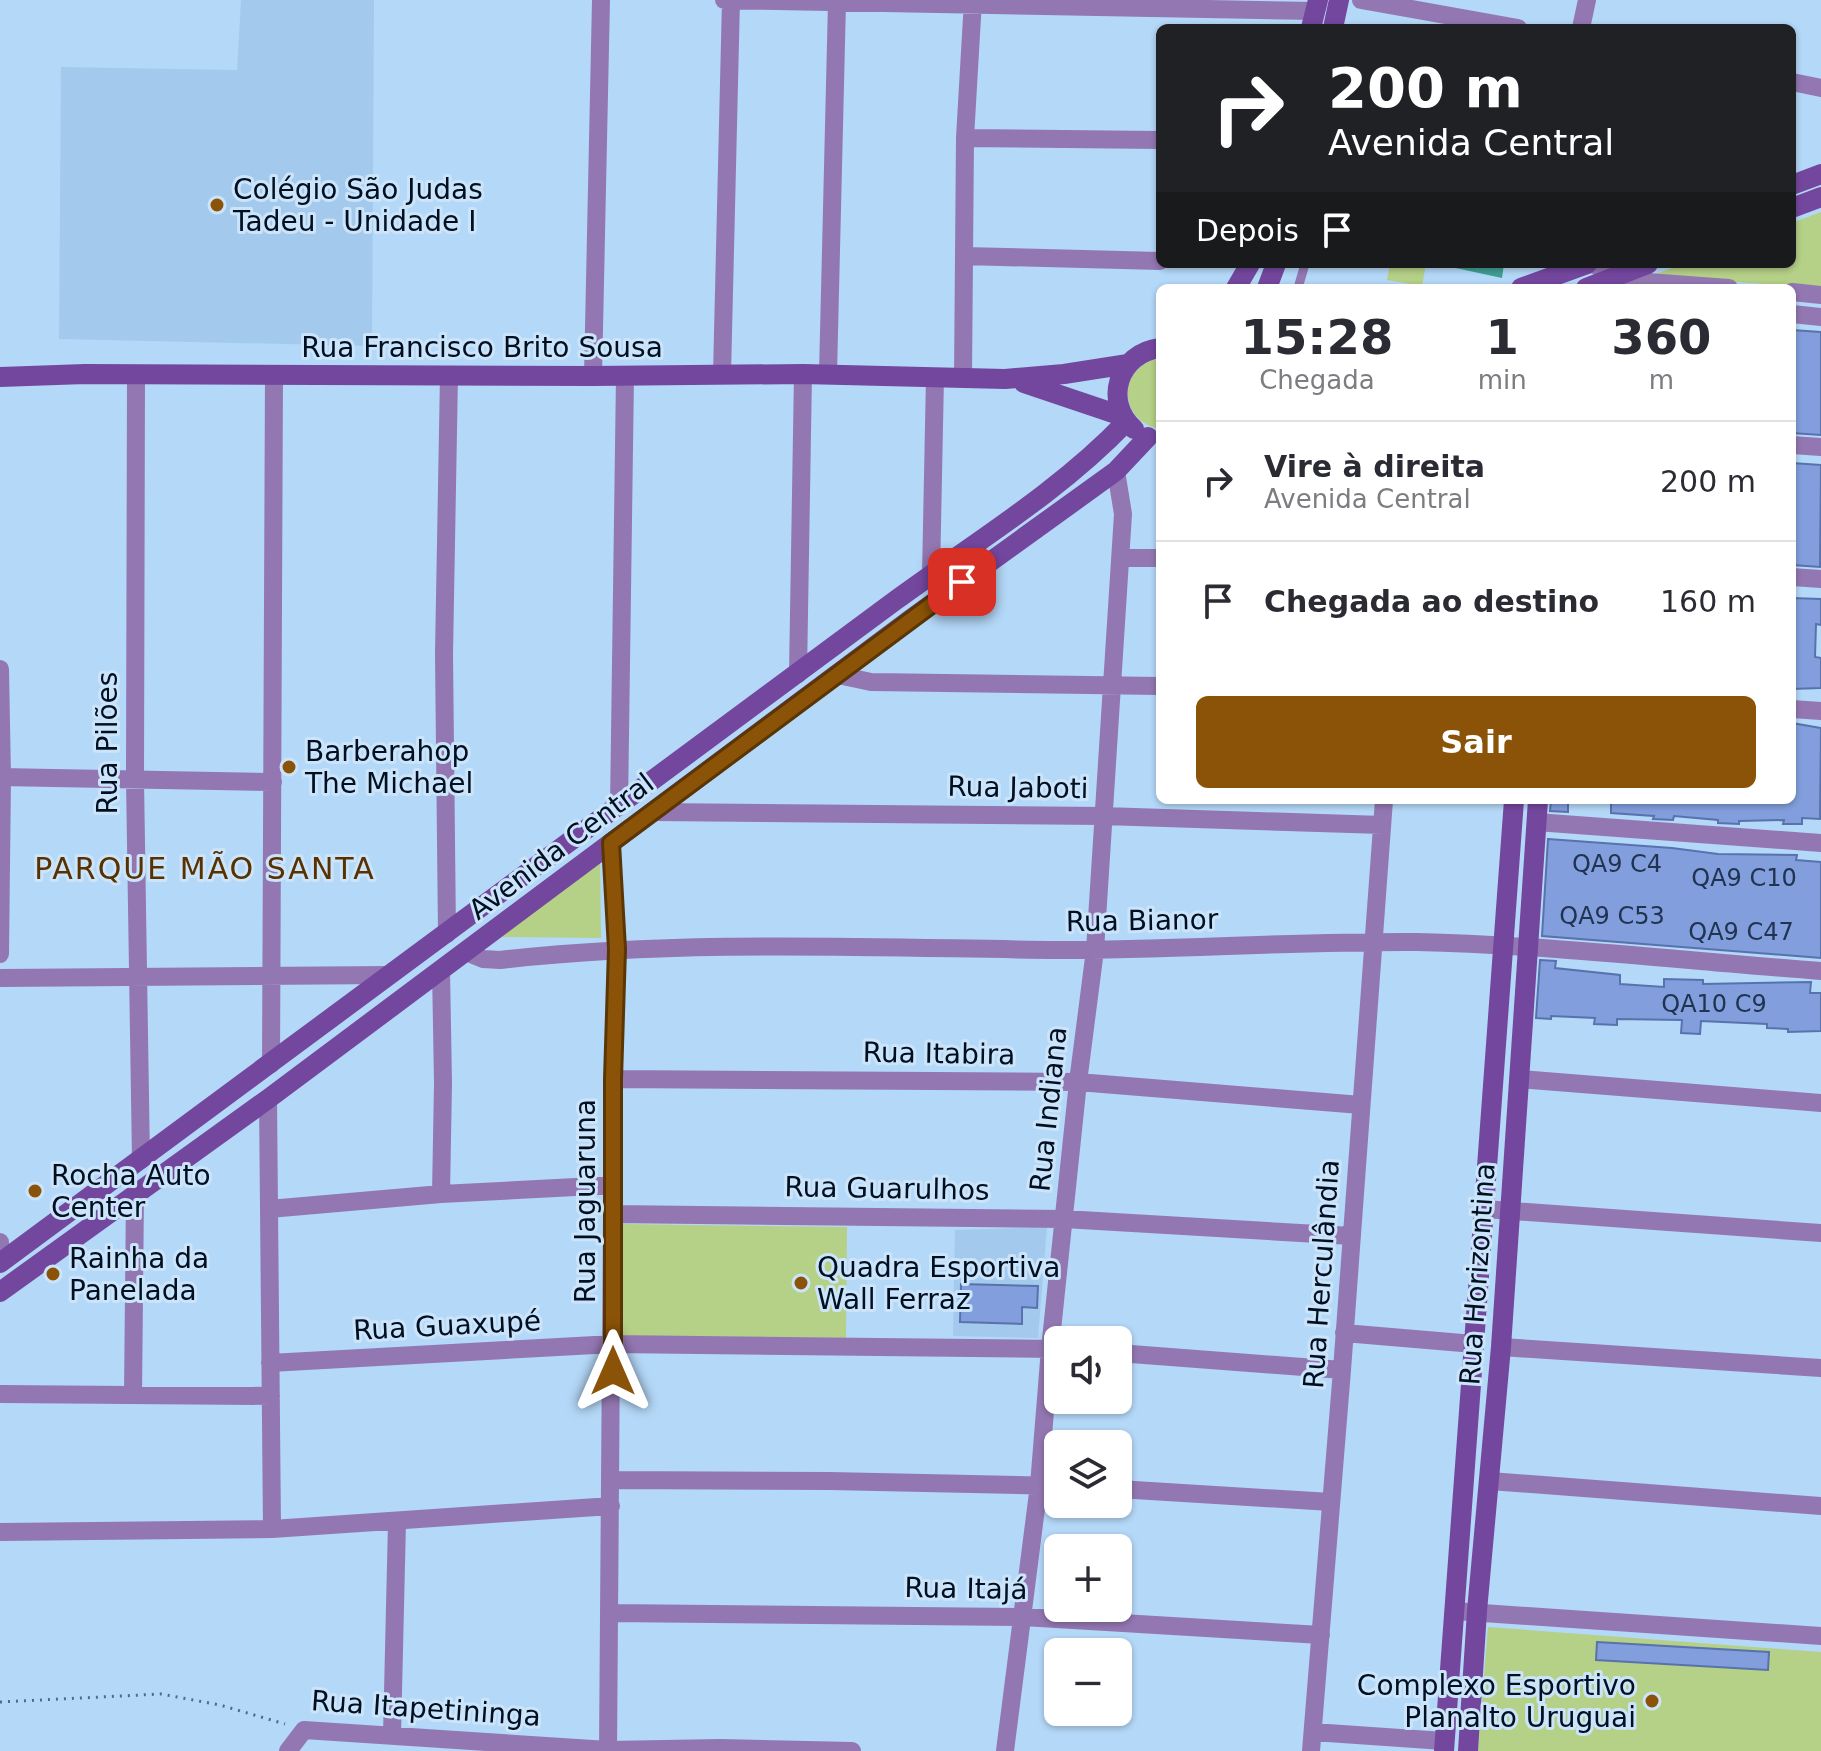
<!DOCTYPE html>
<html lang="pt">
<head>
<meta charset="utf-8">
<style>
  body { margin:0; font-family:"DejaVu Sans",sans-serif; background:#f7f7f7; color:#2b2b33; height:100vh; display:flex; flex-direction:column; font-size:30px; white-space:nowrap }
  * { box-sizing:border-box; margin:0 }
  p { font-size:26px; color:#7c7c81 }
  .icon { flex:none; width:44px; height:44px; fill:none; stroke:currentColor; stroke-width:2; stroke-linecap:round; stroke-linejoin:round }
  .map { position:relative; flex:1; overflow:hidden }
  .side { position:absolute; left:1156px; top:284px; width:640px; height:520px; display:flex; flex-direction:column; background:#fff; border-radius:12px; box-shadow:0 2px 6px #0004 }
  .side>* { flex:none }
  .guide { position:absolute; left:1156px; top:24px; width:640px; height:244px; border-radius:12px; box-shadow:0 2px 6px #0004; background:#202124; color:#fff; overflow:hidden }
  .buttons { position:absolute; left:1044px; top:1326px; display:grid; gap:16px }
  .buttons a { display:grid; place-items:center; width:88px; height:88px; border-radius:12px; background:#fff; box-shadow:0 2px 6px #0004; font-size:40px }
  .pin { position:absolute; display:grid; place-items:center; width:68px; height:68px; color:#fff; margin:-34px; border-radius:16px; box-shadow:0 4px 12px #0006 }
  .me { position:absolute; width:88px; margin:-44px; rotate:0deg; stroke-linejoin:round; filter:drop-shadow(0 0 6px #0008) }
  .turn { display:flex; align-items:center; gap:28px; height:168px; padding:0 40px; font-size:36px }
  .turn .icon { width:104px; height:104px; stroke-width:2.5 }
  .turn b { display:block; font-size:56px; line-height:68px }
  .then { display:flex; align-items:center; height:76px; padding:0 40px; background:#0003; gap:16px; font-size:30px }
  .eta { display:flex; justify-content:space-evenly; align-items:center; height:136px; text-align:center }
  .eta b { font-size:48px; font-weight:700; line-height:56px }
  .primary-button { display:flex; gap:16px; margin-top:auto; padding:16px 40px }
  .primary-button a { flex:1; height:92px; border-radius:12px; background:#8b5307; color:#fff; font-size:32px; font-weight:700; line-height:92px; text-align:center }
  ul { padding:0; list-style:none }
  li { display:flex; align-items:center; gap:24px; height:120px; padding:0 40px; border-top:2px solid #e1e1e2 }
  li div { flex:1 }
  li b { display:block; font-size:30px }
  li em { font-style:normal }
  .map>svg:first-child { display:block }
  .built { fill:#a3caed }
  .green { fill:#b5d087 }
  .water { fill:#419e93 }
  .building { fill:#829edc; stroke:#5872ad; stroke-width:2 }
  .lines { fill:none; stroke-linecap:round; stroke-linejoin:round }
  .path { stroke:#526b84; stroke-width:3; stroke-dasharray:2 6; stroke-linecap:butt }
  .lane { stroke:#9377b2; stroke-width:9 }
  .street { stroke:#9377b2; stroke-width:18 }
  .secondary { stroke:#74479f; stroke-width:20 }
  .route-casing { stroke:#5a3605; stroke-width:20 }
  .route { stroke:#8b5307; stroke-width:14 }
  .poi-dot { fill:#8b5307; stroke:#cce4f9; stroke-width:3 }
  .labels { text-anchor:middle; stroke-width:6; stroke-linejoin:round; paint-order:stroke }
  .number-label { font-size:24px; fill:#203451 }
  .poi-label { font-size:28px; fill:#001023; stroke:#cce4f9; text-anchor:start }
  .street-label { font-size:28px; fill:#001023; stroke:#cce4f9 }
  .neighbourhood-label { font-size:30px; letter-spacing:2px; fill:#573100; stroke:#cce4f9 }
</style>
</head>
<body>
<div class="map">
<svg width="1821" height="1751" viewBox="0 0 1821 1751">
  <rect width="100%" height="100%" fill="#b4d8f8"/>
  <path class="built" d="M241 0H374L372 346 59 339 61 67 237 70Z
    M1047 1227 1038 1338 953 1336 955 1230Z"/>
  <path class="green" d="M1821 212V288L1650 276 1683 264H1792V223Z
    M1390 264H1426L1422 286 1387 280Z
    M1160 358V429C1117 420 1117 367 1160 358Z
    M600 860 601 938 495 937Z
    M620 1224 847 1227 846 1338 619 1336Z
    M1488 1627 1821 1652V1751H1478Z"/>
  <path class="water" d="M1437 264H1504L1502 278Z"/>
  <path class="building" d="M1792 330 1821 332V435L1792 433Z
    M1792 463 1821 465 1820 567 1792 565Z
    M1792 598 1821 599V625L1816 624 1815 657 1821 658V688L1792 689Z
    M1792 723 1821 728 1820 819 1802 818V824H1783L1784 820 1739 821V824L1718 823V820L1674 816 1673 820 1653 819 1654 816 1611 813V800H1792Z
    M1551 800H1568V812L1550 811Z
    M1548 839 1672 848 1718 854 1797 855 1796 860 1821 862V958L1542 936Z
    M1540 960 1556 961 1555 968 1620 975V984L1664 987V979L1703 980V984L1811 982 1810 993H1821V1031L1788 1032V1029L1767 1028V1024L1701 1021 1700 1034 1681 1033 1682 1020 1617 1019V1025L1594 1024 1595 1018 1551 1016V1019L1536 1018Z
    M961 1284 1038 1286 1037 1308 1022 1307V1324L960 1322Z
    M1597 1642 1769 1652 1768 1670 1596 1660Z"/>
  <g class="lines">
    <path class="path" d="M0 1702 161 1694 220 1705 285 1724"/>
    <path class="lane" d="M1298 288 1305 264"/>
    <path class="street" d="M724 0 1315 11
      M1361 0 1518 28
      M1581 28 1587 0
      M1792 82 1821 88
      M965 138 1160 140
      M964 256 1160 261
      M1592 264 1634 281 1729 288
      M1792 292 1821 295
      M1792 314 1821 317
      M136 374 135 780 141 1160
      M828 374 837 2
      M722 375 731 0
      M593 376 601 0
      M963 377 965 138 973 0
      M1792 445 1821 447
      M1121 558H1160
      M931 575 935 377
      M1792 577 1821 579
      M0 669 2 777 0 954
      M798 674 803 374
      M838 675 871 682 1160 686
      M1792 709 1821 711
      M0 777 273 782
      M619 807 625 376
      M653 812 1104 816 1382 825
      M1536 822 1821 843
      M447 934 444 654 449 375
      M466 952 483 959 500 960C685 939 872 948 1058 950 1177 950 1297 941 1417 942 1551 945 1687 961 1821 971
      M0 978 389 975
      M271 1064 274 374
      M613 1079 1078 1082 1361 1105
      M1519 1079 1821 1103
      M268 1099 272 1529
      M441 1194 443 1083 441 970
      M269 1209 441 1194 614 1185
      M1484 1209 1821 1233
      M613 1214 1064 1219 1352 1236
      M0 1242V1263
      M1344 1333 1474 1344
      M1501 1347 1821 1368
      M1118 1353 1342 1370
      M270 1363 613 1344 1058 1349
      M0 1394 271 1396
      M133 1395 135 1194
      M612 1480 830 1481 1058 1486
      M1490 1481 1821 1506
      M1118 1489 1331 1502
      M0 1532 272 1529 611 1506
      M1454 1611 1821 1636
      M609 1613 1023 1617 1321 1635
      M1313 1732 1444 1741
      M392 1735 397 1522
      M288 1751 304 1730 608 1750 720 1748 852 1751
      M608 1751 613 1079 617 949 611 843
      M1005 1751 1039 1485 1050 1349 1078 1082 1095 950 1123 514 1116 471
      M1311 1751 1342 1370 1384 800"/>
    <path class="secondary" d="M1311 28 1318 0
      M1333 28 1339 0
      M1792 185 1821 174
      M1792 208 1821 197
      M1236 288 1250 264
      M1267 288 1276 264
      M1521 288 1587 264
      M1586 288 1648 264
      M0 377 85 374 593 376 803 374 1005 379 1064 374 1128 364
      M1024 383 1122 416
      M1134 429C1103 402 1118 353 1160 348
      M0 1263 896 600C974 543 1059 492 1126 422
      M0 1292 268 1099 911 619 1116 471 1148 437
      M1444 1751 1514 800
      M1468 1751 1477 1611 1501 1347 1538 800"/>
  </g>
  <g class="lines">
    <g class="route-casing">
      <path id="route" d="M613 1371V1079L617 949 611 843 962 582"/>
    </g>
    <use href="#route" class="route"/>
  </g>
  <g class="poi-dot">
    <circle cx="217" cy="205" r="8"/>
    <circle cx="289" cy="767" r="8"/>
    <circle cx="35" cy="1191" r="8"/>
    <circle cx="53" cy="1274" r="8"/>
    <circle cx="801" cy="1283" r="8"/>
    <circle cx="1652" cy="1701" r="8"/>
  </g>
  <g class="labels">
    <g class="number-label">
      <text x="1617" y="872">QA9 C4</text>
      <text x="1744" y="886">QA9 C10</text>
      <text x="1612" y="924">QA9 C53</text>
      <text x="1741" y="940">QA9 C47</text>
      <text x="1714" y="1012">QA10 C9</text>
    </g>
    <g class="poi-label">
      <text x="233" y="199">Colégio São Judas<tspan x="233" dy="32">Tadeu - Unidade I</tspan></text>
      <text x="305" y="761">Barberahop<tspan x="305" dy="32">The Michael</tspan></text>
      <text x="51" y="1185">Rocha Auto<tspan x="51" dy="32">Center</tspan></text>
      <text x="69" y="1268">Rainha da<tspan x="69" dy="32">Panelada</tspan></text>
      <text x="817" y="1277">Quadra Esportiva<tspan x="817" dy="32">Wall Ferraz</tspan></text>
      <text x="1636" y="1695" text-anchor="end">Complexo Esportivo<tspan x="1636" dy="32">Planalto Uruguai</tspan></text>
    </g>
    <g class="street-label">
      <text x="482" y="357">Rua Francisco Brito Sousa</text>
      <text transform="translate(107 743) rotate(-90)" y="10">Rua Pilões</text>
      <text transform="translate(1018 787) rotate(1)" y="10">Rua Jaboti</text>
      <text transform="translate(561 846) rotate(-37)" y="10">Avenida Central</text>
      <text transform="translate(1142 920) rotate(-1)" y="10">Rua Bianor</text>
      <text transform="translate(939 1053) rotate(1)" y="10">Rua Itabira</text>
      <text transform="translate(1048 1109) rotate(-84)" y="10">Rua Indiana</text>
      <text transform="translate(887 1188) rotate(1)" y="10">Rua Guarulhos</text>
      <text transform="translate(585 1201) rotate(-90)" y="10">Rua Jaguaruna</text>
      <text transform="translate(1321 1274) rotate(-86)" y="10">Rua Herculândia</text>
      <text transform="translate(1477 1274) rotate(-86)" y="10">Rua Horizontina</text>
      <text transform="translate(447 1325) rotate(-3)" y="10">Rua Guaxupé</text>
      <text transform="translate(966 1588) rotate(1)" y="10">Rua Itajá</text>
      <text transform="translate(426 1708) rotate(4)" y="10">Rua Itapetininga</text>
    </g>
    <g class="neighbourhood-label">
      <text x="205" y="879">PARQUE MÃO SANTA</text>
    </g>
  </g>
</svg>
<div class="buttons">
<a><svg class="icon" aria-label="sound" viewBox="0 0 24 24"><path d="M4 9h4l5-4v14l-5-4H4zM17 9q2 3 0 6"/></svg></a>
<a><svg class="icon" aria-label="layers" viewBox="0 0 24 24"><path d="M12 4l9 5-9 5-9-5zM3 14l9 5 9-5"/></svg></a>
<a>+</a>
<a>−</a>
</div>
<div class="pin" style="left:962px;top:582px;background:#d93025"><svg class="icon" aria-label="arrive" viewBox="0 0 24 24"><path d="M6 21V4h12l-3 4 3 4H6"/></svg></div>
<svg class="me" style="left:613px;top:1371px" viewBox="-20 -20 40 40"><path d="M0-17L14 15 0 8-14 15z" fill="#8b5307" stroke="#fff" stroke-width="4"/></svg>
<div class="guide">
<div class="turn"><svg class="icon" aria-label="right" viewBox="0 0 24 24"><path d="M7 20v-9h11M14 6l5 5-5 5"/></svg><div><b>200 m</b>Avenida Central</div></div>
<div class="then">Depois<svg class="icon" aria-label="arrive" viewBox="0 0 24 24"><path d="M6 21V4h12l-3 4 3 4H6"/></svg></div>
</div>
<section class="side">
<div class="eta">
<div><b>15:28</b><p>Chegada</p></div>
<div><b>1</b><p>min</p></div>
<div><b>360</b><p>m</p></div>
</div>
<ul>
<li><svg class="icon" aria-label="right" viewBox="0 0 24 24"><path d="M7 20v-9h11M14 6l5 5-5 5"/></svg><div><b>Vire à direita</b><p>Avenida Central</p></div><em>200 m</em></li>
<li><svg class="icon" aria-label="arrive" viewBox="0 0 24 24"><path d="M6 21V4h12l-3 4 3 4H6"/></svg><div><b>Chegada ao destino</b></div><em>160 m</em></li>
</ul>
<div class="primary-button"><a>Sair</a></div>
</section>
</div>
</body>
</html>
